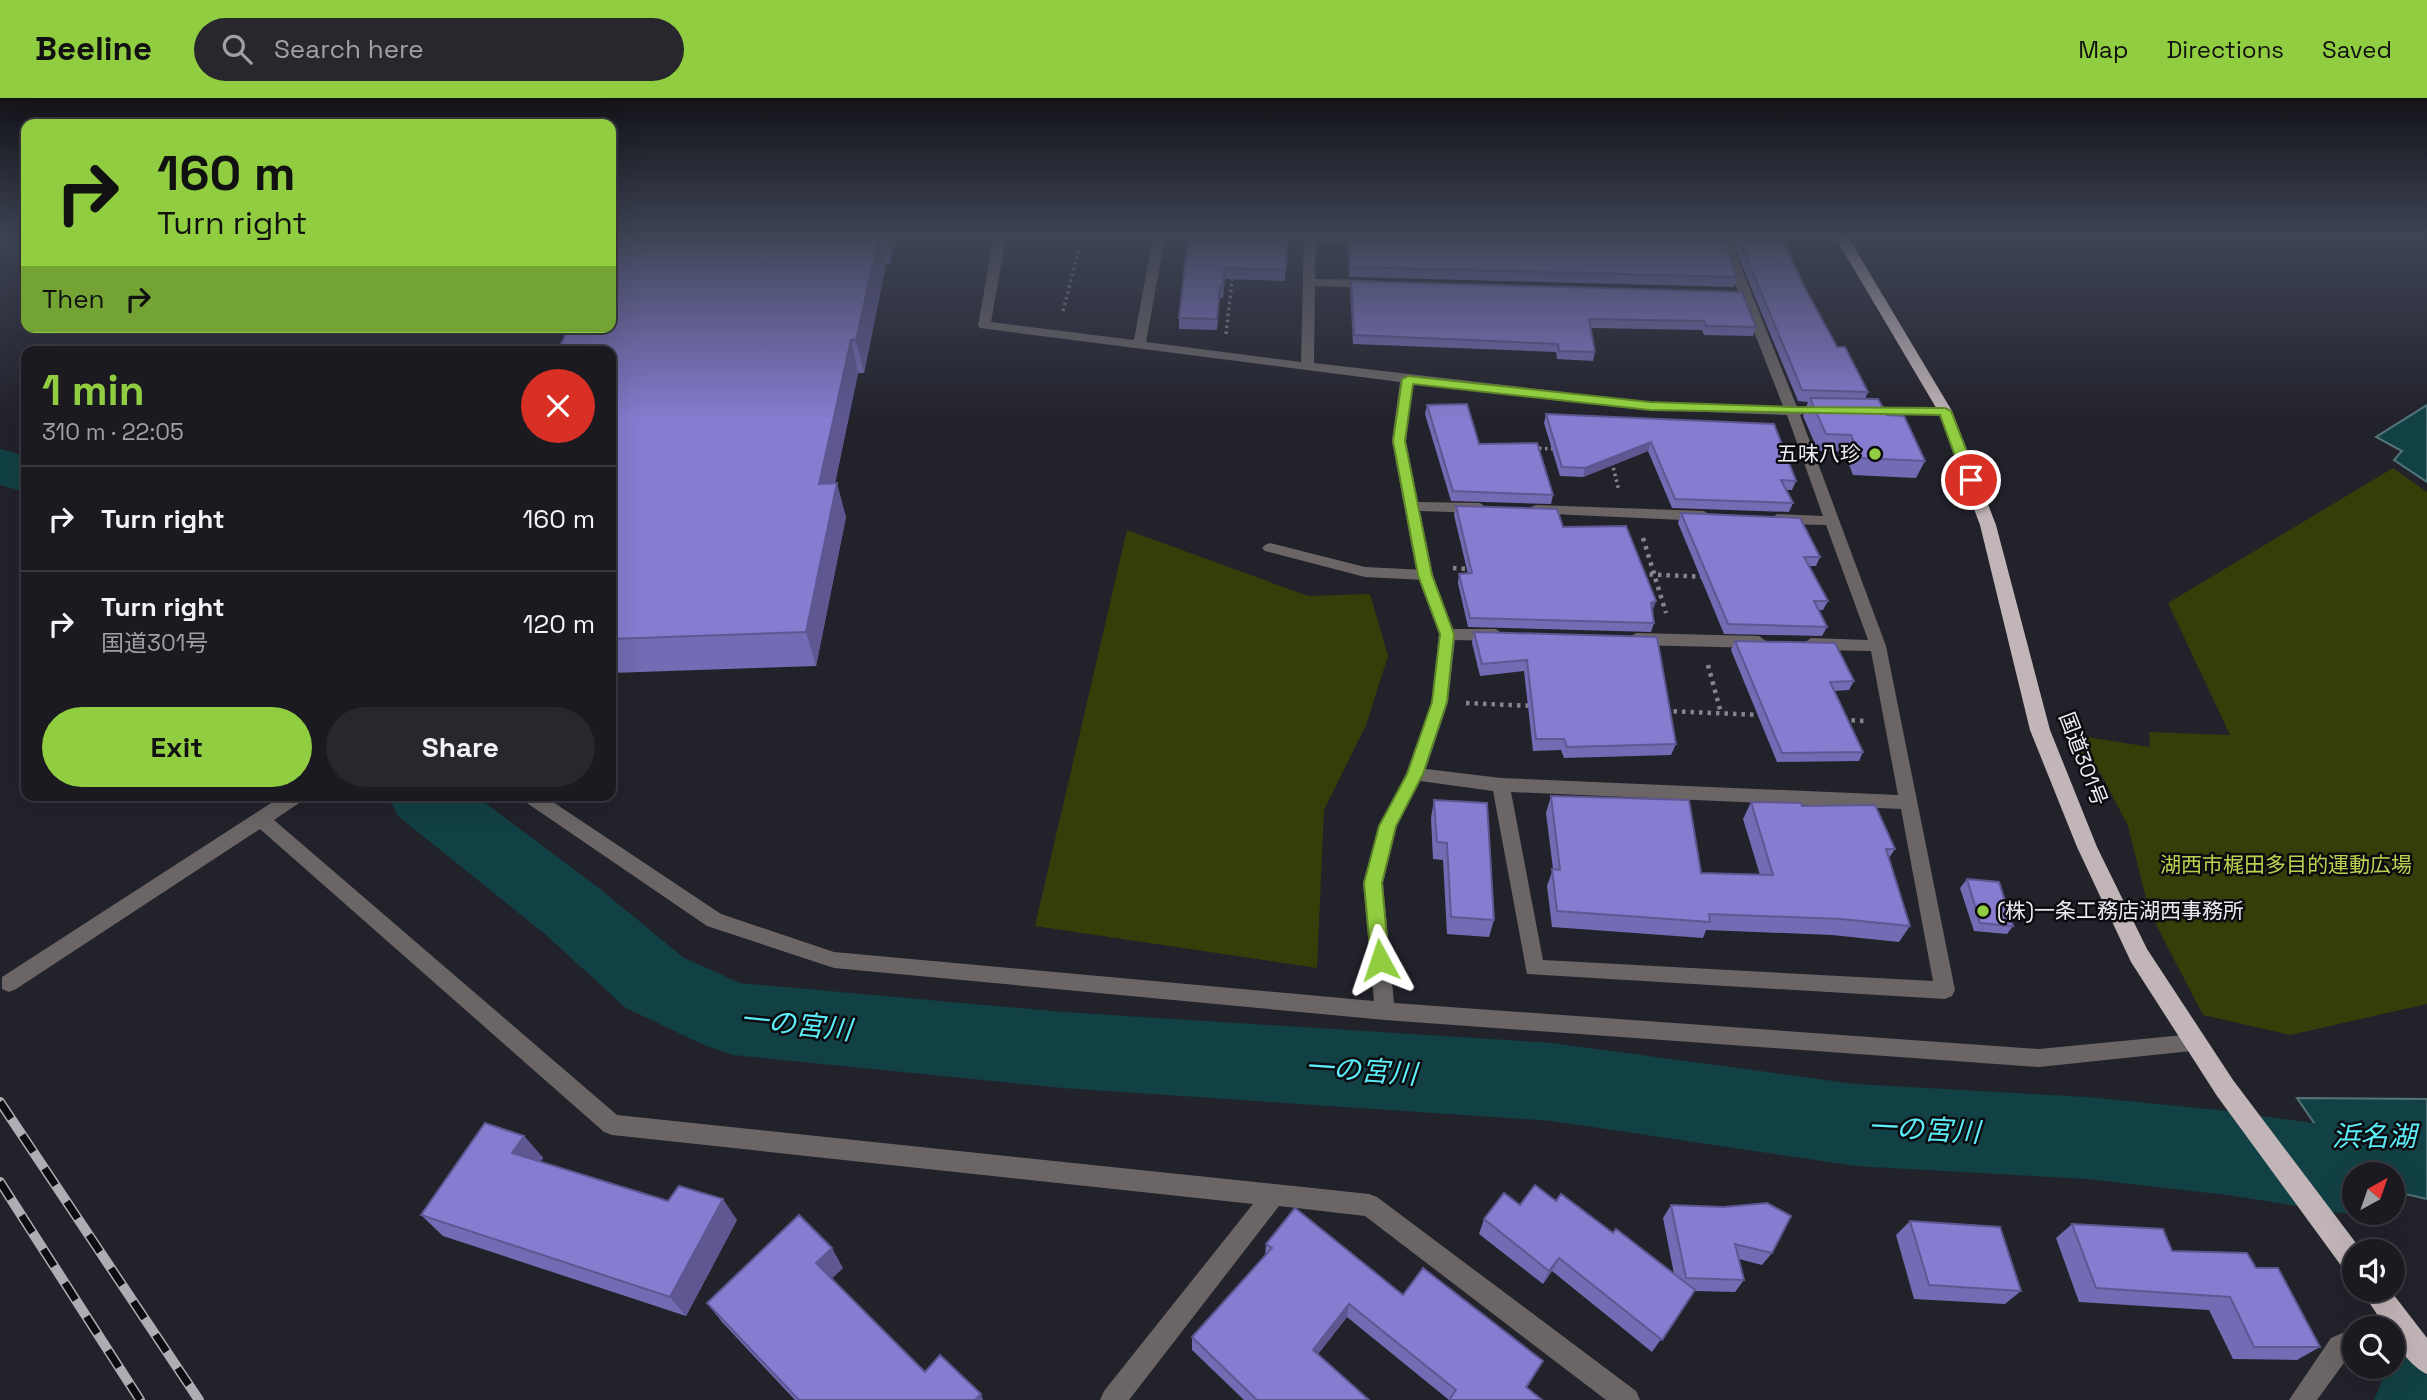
<!DOCTYPE html>
<html lang="en">
<head>
<meta charset="utf-8">
<style>
  body { margin:0; font-family:"Space Grotesk","Noto Sans JP",sans-serif; background:#27272d; color:#f1f3f6; height:100vh; display:flex; flex-direction:column; font-size:26px; white-space:nowrap }
  * { box-sizing:border-box; margin:0 }
  p { font-size:23px; color:#9fa1a5 }
  .icon { flex:none; width:38px; height:38px; fill:none; stroke:currentColor; stroke-width:2; stroke-linecap:round; stroke-linejoin:round }
  .map { position:relative; flex:1; overflow:hidden }
  .drawer { position:absolute; left:21px; top:248px; width:595px; height:455px; display:flex; flex-direction:column; background:#1a1a20; border-radius:14px; box-shadow:0 7px 28px #0002,0 0 0 2px #38383e }
  .drawer>* { flex:none }
  .top-card { position:absolute; left:21px; top:21px; width:595px; height:214px; border-radius:14px; box-shadow:0 7px 28px #0002,0 0 0 2px #38383e; background:#90cd40; color:#111; overflow:hidden }
  .needle { width:46px; rotate:40deg }
  .tools { position:absolute; left:2342px; top:1064px; display:grid; gap:14px }
  .tools a { display:grid; place-items:center; width:63px; height:63px; border-radius:50%; background:#1a1a20; box-shadow:0 7px 28px #0002,0 0 0 2px #38383e; font-size:35px }
  .pin { position:absolute; display:grid; place-items:center; width:60px; height:60px; color:#fff; margin:-30px; border:4px solid #fff; border-radius:50%; box-shadow:0 2px 7px #0007 }
  .me { position:absolute; width:77px; margin:-38px; rotate:355deg; stroke-linejoin:round; filter:drop-shadow(0 0 5px #0008) }
  .turn { display:flex; align-items:center; gap:24px; height:147px; padding:0 21px; font-size:32px }
  .turn .icon { width:91px; height:91px; stroke-width:2.5 }
  .turn b { display:block; font-size:49px; line-height:60px }
  .then { display:flex; align-items:center; height:66px; padding:0 21px; background:#0003; gap:14px; font-size:26px }
  .round { display:grid; place-items:center; flex:none; width:74px; height:74px; border-radius:37px; background:#27272d }
  .headline { display:flex; align-items:center; justify-content:space-between; height:119px; padding:0 21px }
  h1 { font-size:42px; font-weight:700; line-height:52px; color:#90cd40 }
  .button { display:flex; gap:14px; margin-top:auto; padding:14px 21px }
  .button a { flex:1; height:80px; border-radius:42px; background:#90cd40; color:#111; font-size:28px; font-weight:700; line-height:80px; text-align:center }
  .button a+a { background:#27272d; color:#f1f3f6 }
  ul { padding:0; list-style:none }
  li { display:flex; align-items:center; gap:21px; height:105px; padding:0 21px; border-top:2px solid #38383e }
  li div { flex:1 }
  li b { display:block; font-size:26px }
  li em { font-style:normal }
  header { display:flex; align-items:center; gap:42px; box-sizing:border-box; height:98px; padding:0 35px; background:#90cd40; color:#111 }
  header strong { font-size:33px }
  nav { display:flex; gap:38px; margin-inline-start:auto; font-size:24px }
  .search { width:490px; height:63px; background:#27272d; display:flex; align-items:center; gap:18px; box-sizing:border-box; padding:0 24px; border-radius:38px; color:#9fa1a5; font-size:26px }
  .map>svg:first-child { display:block }
  .green { fill:#363d09 }
  .water { fill:#124145; stroke:#537479; stroke-width:2 }
  .lines { fill:none; stroke-linecap:round; stroke-linejoin:round }
  .river { fill:#124145; fill-rule:evenodd }
  .path-far1 { stroke:#85858d; stroke-width:3.5; stroke-dasharray:2.5 3.5; stroke-linecap:butt }
  .path { stroke:#85858d; stroke-width:4.5; stroke-dasharray:3.5 5; stroke-linecap:butt }
  .service { fill:#6b6566; fill-rule:evenodd }
  .minor { fill:#6b6566; fill-rule:evenodd }
  .trunk { fill:#c2b5b8; fill-rule:evenodd }
  .rail-casing { stroke:#adadb4; stroke-width:10 }
  .rail { stroke:#0c0c10; stroke-width:7; stroke-dasharray:20; stroke-linecap:butt }
  .wall { fill:#736bb3 }
  .shaded-wall { fill:#5e5792 }
  .building { fill:#867cd0; stroke:#5e5792; stroke-width:2 }
  .route { fill:#90cd40; stroke:#5e852a; stroke-width:2 }
  .poi-dot { fill:#90cd40; stroke:#0c0c10; stroke-width:2.5 }
  .labels { text-anchor:middle; stroke-width:5; stroke-linejoin:round; paint-order:stroke }
  .poi-label { font-size:21px; fill:#ececf2; stroke:#0c0c10; text-anchor:end }
  .street-label { font-size:21px; fill:#ececf2; stroke:#0c0c10 }
  .park-label { font-size:21px; fill:#bed14f; stroke:#0c0c10 }
  .near-water-label { font-size:28px; font-style:italic; fill:#5bedf8; stroke:#0c0c10 }
</style>
</head>
<body>
<header>
<strong>Beeline</strong>
<div class="search"><svg class="icon" aria-label="search" viewBox="0 0 24 24"><circle cx="10" cy="10" r="6"/><path d="M15 15l6 6"/></svg>Search here</div>
<nav><a>Map</a><a>Directions</a><a>Saved</a></nav>
</header>
<div class="map">
<svg width="2427" height="1302" viewBox="0 0 2427 1302">
  <rect width="100%" height="100%" fill="#22222b"/>
  <path class="green" d="M2393 370 2427 394V906L2290 937 2203 917 2149 813 2128 728 2101 676 2072 653 2062 635 2150 649 2149 634 2230 637 2168 505Z
    M1127 432 1308 498 1370 496 1388 558 1366 627 1324 712 1317 870 1035 828Z"/>
  <path class="water" d="M2427 307V384L2394 362 2402 353 2376 339Z
    M2297 1000 2427 1001V1101L2392 1093V1076H2354V1083Z"/>
  <g class="lines">
    <path class="river" d="M0 139H26V156L0 157Z
      M0 351 26 358V394L0 387Z
      M388 698H476L600 791 684 860 740 885 1063 914 1552 945 1855 986 2087 999 2227 1013 2368 1033 2400 1046 2413 1076 2400 1106 2392 1109V1076H2354V1115H2379L2368 1119 2227 1097 2087 1081 1855 1068 1552 1023 1063 990 733 957 704 947 626 910 546 837 398 718Z
      M2427 1247V1302H2374L2388 1269H2392V1261Z"/>
    <path class="path-far1" d="M1063 213 1082 139
      M1226 236 1233 175
      M1533 350 1555 351
      M1612 364 1619 393"/>
    <path class="path" d="M1643 440 1666 515
      M1453 470 1472 471
      M1641 476 1706 479
      M1708 567 1721 615
      M1466 605 1534 608
      M1665 613 1761 617
      M1843 622 1866 623"/>
    <path class="service" d="M1270 445 1365 469 1425 472 1433 477 1425 482 1365 479 1265 453 1262 450 1265 447Z"/>
    <path class="minor" d="M994 139H1006L991 224 1134 242 1153 139H1165L1146 244 1301 264 1304 139H1316L1315 181 1373 182 1379 186 1373 190 1315 188 1314 265 1650 304 1783 308 1717 139H1729L1797 309 1809 313 1800 317 1886 548 1955 892 1952 898 1945 901 1527 876 1493 693 1420 683 1397 728 1383 785 1394 905 2039 951 2194 936 2201 938 2204 945 2201 952 2039 969 1385 922 834 870 707 828 524 703 521 698H544L721 816 834 854 1374 903 1363 785 1379 728 1406 676 1432 604 1439 536 1417 477 1392 343 1400 284 980 230 978 227ZM1413 286 1650 312 1787 317 1823 418 1777 416 1770 421 1777 426 1826 427 1868 542 1811 540 1803 546 1811 552 1871 553 1898 697 1501 680 1426 671 1448 604 1455 542 1496 543 1504 537 1496 531H1453L1433 477 1420 413 1480 415 1487 410 1480 405 1418 404 1406 343ZM1511 694 1901 711 1933 883 1543 862Z
      M1861 309H1945L1952 313 1945 317 1856 316 1854 313Z
      M1536 407 1704 413 1711 418 1704 423 1531 415 1529 412 1531 409Z
      M1636 535 1759 538 1767 544 1759 550 1636 547 1628 541Z
      M282 698H305L302 703 274 722 617 1017 1369 1096 1377 1099 1636 1293 1640 1302H1606L1365 1118 1279 1108 1129 1302H1100L1104 1293 1253 1106 612 1037 604 1034 260 731 16 891 9 894 2 891V879Z
      M2396 1209 2405 1212 2408 1221 2405 1230 2392 1235V1230H2365L2368 1221Z
      M2354 1230V1255L2349 1258 2317 1302H2289L2331 1240Z"/>
    <path class="trunk" d="M1835 139H1848L1952 313 1996 427 2050 632 2097 749 2147 851 2233 982 2362 1153H2354V1177L2345 1173 2217 998 2131 864 2077 749 2030 632 1980 427 1938 313Z
      M2361 1192H2390L2427 1240V1276C2413 1270 2392 1246 2392 1230H2386Z"/>
    <g class="rail-casing">
      <path id="rail" d="M0 1004 199 1302
        M0 1084 140 1302"/>
    </g>
    <use href="#rail" class="rail"/>
  </g>
  <path class="wall" d="M618 139H896L890 166H886L864 275H858L835 385 846 419 816 568 611 575V229Z
    M1188 139H1302L1301 143H1287L1285 183 1225 181 1223 200H1220L1217 232 1179 231V220Z
    M1317 139H1722L1737 179 1734 189 1349 179 1348 144 1319 143Z
    M1730 139H1781L1805 190 1837 249 1868 294 1865 301 1887 317 1925 363 1916 380 1853 377 1844 354 1818 353 1803 318 1808 304 1798 303Z
    M1351 183 1756 229 1753 238 1704 237 1702 232 1591 230 1595 254 1593 263 1557 261 1556 254 1353 246 1350 192Z
    M1427 307 1479 346 1553 397 1551 406 1451 403 1425 316Z
    M1546 316 1796 383 1792 392H1786L1793 405 1789 414 1672 410 1648 353 1583 379 1560 378 1544 325Z
    M1456 408 1563 429 1656 503 1652 513 1654 525 1651 534 1468 529 1458 485 1459 476H1468L1454 417Z
    M1681 415 1820 459 1816 468H1809L1828 503 1823 512H1818L1827 529 1822 538 1724 536 1678 425Z
    M1474 534 1657 539 1676 646 1671 657 1564 660 1561 652 1533 653 1524 573 1480 578 1472 545Z
    M1735 543 1854 583 1849 592 1834 593 1863 654 1859 663 1777 664 1731 552Z
    M1551 698 1701 775 1760 777 1743 721 1751 704 1802 708 1895 751 1889 760 1910 828 1899 844 1832 837 1706 832 1703 840 1552 829 1547 788 1553 771 1546 715Z
    M1434 702 1494 822 1489 839 1447 836 1443 762 1433 761 1431 720Z
    M1967 781 2013 828 2007 836 1974 833 1960 790Z
    M524 1038 543 1060 540 1064 668 1103 737 1122 686 1218 443 1138 421 1117Z
    M1556 1103 1613 1135 1674 1176 1663 1120 1671 1107 1772 1155 1762 1167 1739 1161 1744 1182 1735 1194 1695 1193 1652 1254 1552 1173 1543 1186 1479 1136 1484 1121 1520 1107Z
    M1910 1123 2021 1193 2005 1206 1914 1201 1896 1137Z
    M2072 1126 2172 1153 2256 1170 2320 1249 2297 1262 2233 1261 2209 1212 2079 1204 2056 1140Z
    M1266 1146 1403 1197 1543 1263 1527 1290 1542 1302H1449L1347 1219 1318 1256 1369 1302H1244L1192 1252V1239L1265 1158Z
    M843 1170 831 1181 925 1274 983 1302H795L722 1224 707 1205Z"/>
  <path class="shaded-wall" d="M879 139H881L886 166 864 275 856 242Z
    M885 139H896L890 166Z
    M851 242 858 275 828 419 819 386Z
    M1651 344 1648 353 1583 379 1585 370Z
    M837 385 846 419 816 568 806 534Z
    M1656 503 1653 512 1648 514 1651 505Z
    M524 1038 543 1060 531 1077 512 1055Z
    M723 1101 737 1122 686 1218 670 1199Z
    M832 1150 843 1170 827 1185 816 1165Z
    M1559 1160 1552 1173 1543 1186 1549 1173Z
    M1349 1206 1347 1219 1311 1265 1313 1252Z
    M981 1296 983 1302H975Z"/>
  <path class="building" d="M618 139H879L856 242H851L819 386 837 385 806 534 611 541V254H557L569 229H611V153Z
    M1188 139H1287L1286 172 1225 170 1223 190 1220 189 1217 221 1179 220Z
    M1349 139H1722L1737 179 1350 169Z
    M1738 139H1781L1805 190 1837 249H1845L1868 294 1802 292Z
    M1351 183 1742 194 1756 229 1706 228 1704 223 1589 221 1595 254 1559 253 1558 246 1354 237Z
    M1810 300 1878 301 1887 317 1904 318 1925 363 1860 360 1851 337 1826 336Z
    M1467 306 1479 346 1537 345 1553 397 1453 393 1427 307Z
    M1546 316 1774 326 1796 383 1781 382 1793 405 1675 401 1651 344 1585 370 1562 369Z
    M1456 408 1557 411 1563 429 1626 428 1656 503 1651 505 1654 525 1470 520 1459 476 1472 475Z
    M1681 415 1800 420 1820 459H1804L1828 503H1814L1827 529 1728 526Z
    M1474 534 1657 539 1676 646 1567 649 1564 641H1536L1527 562 1482 566Z
    M1735 543 1835 545 1854 583 1830 584 1863 654 1782 655Z
    M1551 698 1689 702 1701 775 1773 777 1751 704 1801 705 1802 708 1875 707 1895 751H1886L1910 828 1841 821 1709 816 1710 824 1557 813 1552 771 1560 772Z
    M1434 702 1487 705 1494 822 1451 819 1447 745 1437 744Z
    M1967 781 1999 784 2013 828 1980 825Z
    M485 1025 524 1038 512 1055 668 1103 679 1088 723 1101 670 1199 421 1117Z
    M1535 1087 1556 1103 1561 1096 1613 1135 1616 1131 1695 1192 1662 1242 1559 1160 1549 1173 1484 1121 1504 1095 1520 1107Z
    M1767 1105 1791 1118 1772 1155 1735 1146 1744 1182 1686 1180 1671 1107 1724 1109Z
    M1295 1110 1403 1197 1423 1170 1543 1263 1526 1289 1542 1302H1449L1456 1292 1349 1206 1313 1252 1369 1302H1257L1192 1239 1272 1150 1266 1146Z
    M799 1117 832 1150 816 1165 925 1274 940 1257 981 1296 975 1302H799L707 1205Z
    M1910 1123 2000 1129 2021 1193 1929 1187Z
    M2072 1126 2163 1131 2172 1153 2247 1155 2256 1170H2278L2320 1249H2254L2230 1199 2096 1190Z"/>
  <linearGradient id="sky" x2="0" y2="1"><stop stop-color="#131318"/><stop offset="0.43" stop-color="#3e4455"/><stop offset="1" stop-color="#3e4455" stop-opacity="0"/></linearGradient>
  <rect width="2427" height="322" fill="url(#sky)"/>
  <path class="route" d="M1408 278 1650 304 1791 309 1945 310 1951 313 1978 382 1971 386 1964 382 1940 317 1650 312 1413 286 1405 343 1432 477 1454 536 1447 604 1423 676 1396 728 1382 785 1389 862 1387 868 1380 870 1374 868 1371 862 1364 785 1379 728 1407 676 1432 604 1440 536 1418 477 1393 343 1402 281Z"/>
  <g class="poi-dot">
    <circle cx="1875" cy="356" r="7"/>
    <circle cx="1983" cy="813" r="7"/>
  </g>
  <g class="labels">
    <g class="poi-label">
      <text x="1861" y="363">五味八珍</text>
      <text x="1997" y="820" text-anchor="start">(株)一条工務店湖西事務所</text>
    </g>
    <g class="street-label">
      <text transform="translate(2083 661) rotate(69)" y="7">国道301号</text>
    </g>
    <g class="park-label">
      <text x="2286" y="774">湖西市梶田多目的運動広場</text>
    </g>
    <g class="near-water-label">
      <text transform="translate(796 926) rotate(6)" y="10">一の宮川</text>
      <text transform="translate(1361 972) rotate(4)" y="10">一の宮川</text>
      <text transform="translate(1924 1031) rotate(3)" y="10">一の宮川</text>
      <text x="2374" y="1048">浜名湖</text>
    </g>
  </g>
</svg>
<div class="tools">
<a><svg class="needle" viewBox="-14 -14 28 28"><path d="M0-13l5 13h-10z" fill="#e53935"/><path d="M0 13l5-13h-10z" fill="#9fa1a5"/></svg></a>
<a><svg class="icon" aria-label="sound" viewBox="0 0 24 24"><path d="M4 9h4l5-4v14l-5-4H4zM17 9q2 3 0 6"/></svg></a>
<a><svg class="icon" aria-label="search" viewBox="0 0 24 24"><circle cx="10" cy="10" r="6"/><path d="M15 15l6 6"/></svg></a>
</div>
<div class="pin" style="left:1971px;top:382px;background:#d93025"><svg class="icon" aria-label="arrive" viewBox="0 0 24 24"><path d="M6 21V4h12l-3 4 3 4H6"/></svg></div>
<svg class="me" style="left:1380px;top:862px" viewBox="-20 -20 40 40"><path d="M0-17L14 15 0 8-14 15z" fill="#90cd40" stroke="#fff" stroke-width="4"/></svg>
<div class="top-card">
<div class="turn"><svg class="icon" aria-label="right" viewBox="0 0 24 24"><path d="M7 20v-9h11M14 6l5 5-5 5"/></svg><div><b>160 m</b>Turn right</div></div>
<div class="then">Then<svg class="icon" aria-label="right" viewBox="0 0 24 24"><path d="M7 20v-9h11M14 6l5 5-5 5"/></svg></div>
</div>
<section class="drawer">
<div class="headline"><div><h1>1 min</h1><p>310 m · 22:05</p></div><a class="round" style="background:#d93025;color:#fff"><svg class="icon" aria-label="close" viewBox="0 0 24 24"><path d="M6 6l12 12M18 6L6 18"/></svg></a></div>
<ul>
<li><svg class="icon" aria-label="right" viewBox="0 0 24 24"><path d="M7 20v-9h11M14 6l5 5-5 5"/></svg><div><b>Turn right</b></div><em>160 m</em></li>
<li><svg class="icon" aria-label="right" viewBox="0 0 24 24"><path d="M7 20v-9h11M14 6l5 5-5 5"/></svg><div><b>Turn right</b><p>国道301号</p></div><em>120 m</em></li>
</ul>
<div class="button"><a>Exit</a><a>Share</a></div>
</section>
</div>
</body>
</html>
